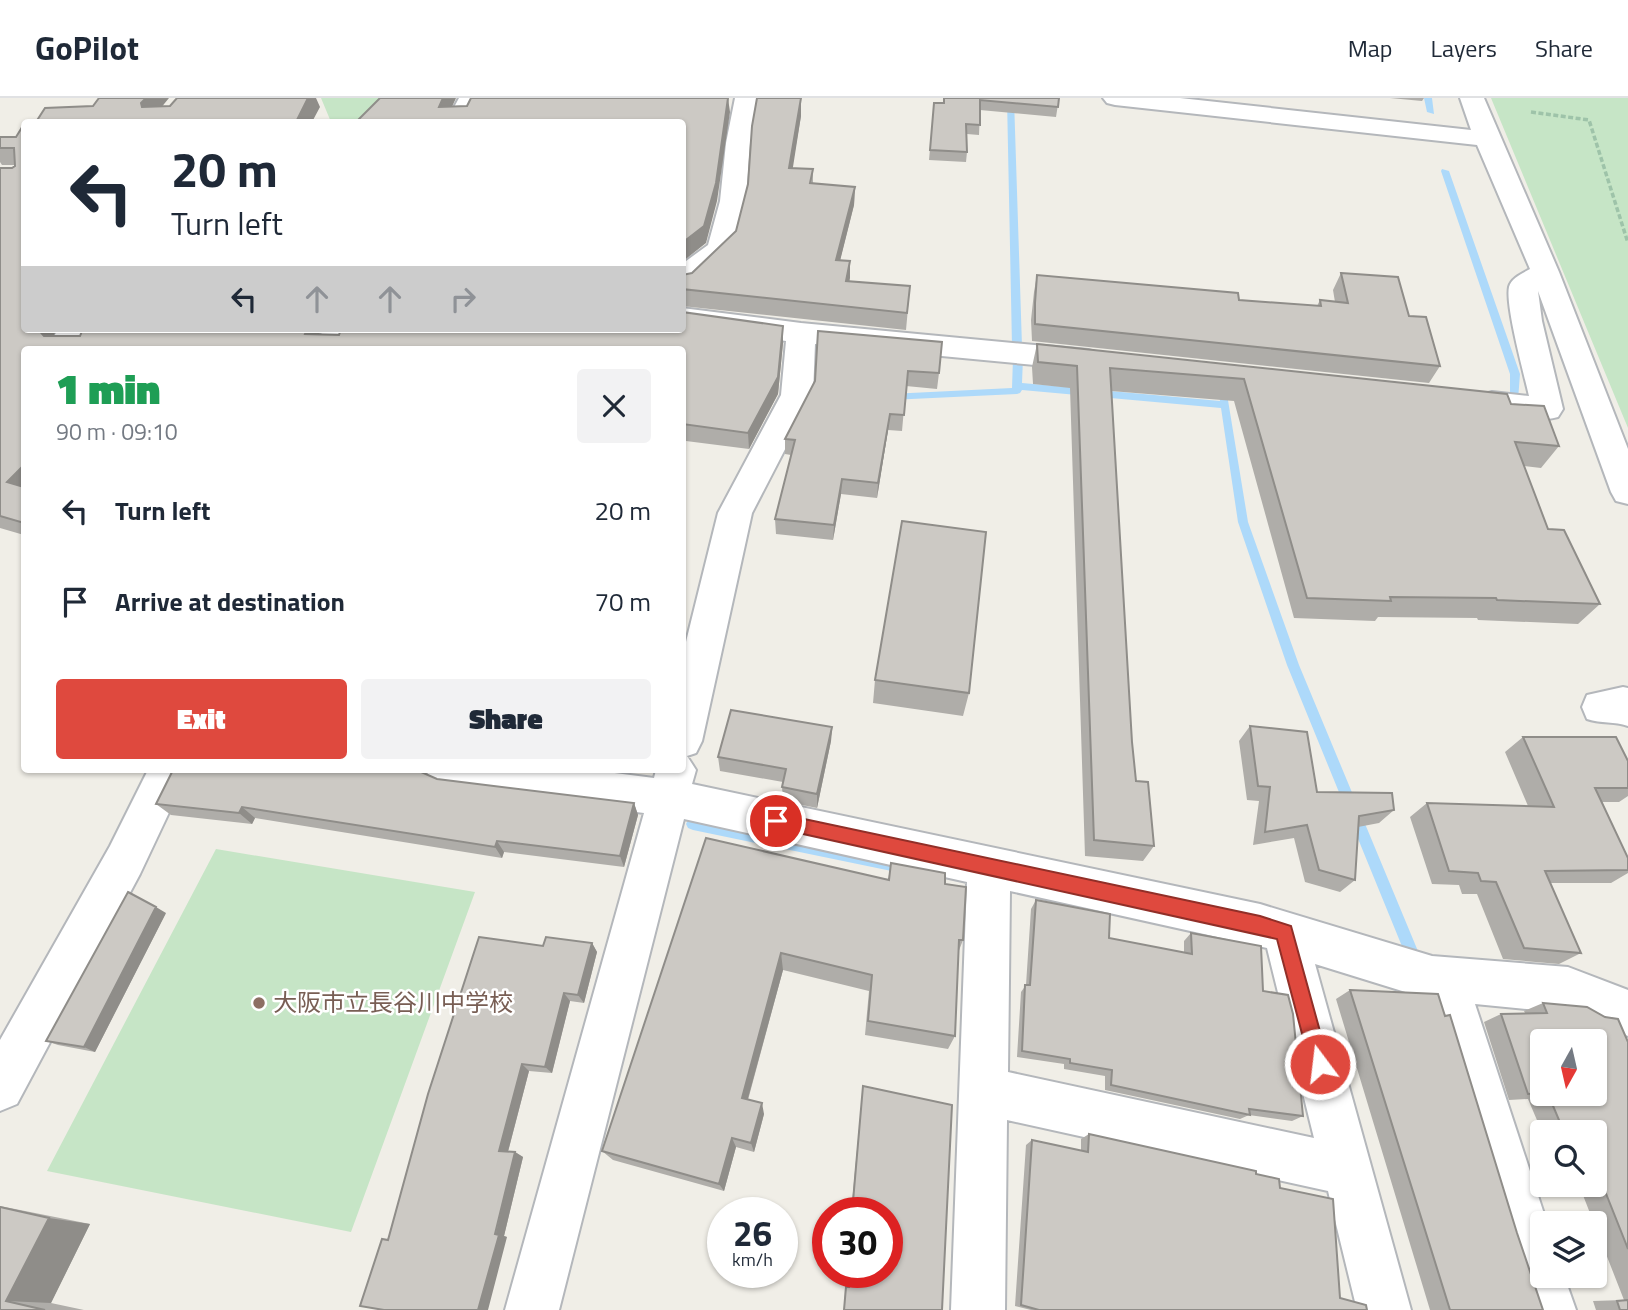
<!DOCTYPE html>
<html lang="en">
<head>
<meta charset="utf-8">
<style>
  body { margin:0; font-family:"Titillium Web","Noto Sans JP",sans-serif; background:#f2f2f3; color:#1f2937; height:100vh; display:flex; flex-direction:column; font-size:26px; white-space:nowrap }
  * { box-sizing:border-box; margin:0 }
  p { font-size:23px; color:#747a83 }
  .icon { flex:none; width:38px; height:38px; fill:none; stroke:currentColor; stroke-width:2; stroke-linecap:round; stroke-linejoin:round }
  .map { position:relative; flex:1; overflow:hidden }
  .side { position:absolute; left:21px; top:248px; width:665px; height:427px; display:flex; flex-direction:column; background:#fff; border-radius:7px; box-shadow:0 2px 5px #0004 }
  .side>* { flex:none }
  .banner { position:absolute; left:21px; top:21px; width:665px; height:214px; border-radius:7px; box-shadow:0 2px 5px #0004; background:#fff; color:#1f2937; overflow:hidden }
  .needle { width:46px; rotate:188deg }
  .controls { position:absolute; left:1530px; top:931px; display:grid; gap:14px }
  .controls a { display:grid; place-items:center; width:77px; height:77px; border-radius:7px; background:#fff; box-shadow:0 2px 5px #0004; font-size:35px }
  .speed { position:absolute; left:707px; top:1099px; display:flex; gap:14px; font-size:35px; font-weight:700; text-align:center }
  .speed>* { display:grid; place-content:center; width:91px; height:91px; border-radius:50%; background:#fff; box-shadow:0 2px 5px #0004; line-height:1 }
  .speed small { font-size:18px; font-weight:400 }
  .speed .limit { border:10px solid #d22; background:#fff; color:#111 }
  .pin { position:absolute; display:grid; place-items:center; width:60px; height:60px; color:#fff; margin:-30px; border:4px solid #fff; border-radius:50%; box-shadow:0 2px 7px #0007 }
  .me { position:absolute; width:77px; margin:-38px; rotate:345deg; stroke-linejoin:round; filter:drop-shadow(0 0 5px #0008) }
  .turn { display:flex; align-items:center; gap:24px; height:147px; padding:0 35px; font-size:32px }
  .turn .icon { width:91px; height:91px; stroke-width:2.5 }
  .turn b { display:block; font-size:49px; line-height:60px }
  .lanes { display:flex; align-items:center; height:66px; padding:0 35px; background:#0003; justify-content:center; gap:35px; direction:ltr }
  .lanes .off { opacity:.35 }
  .round { display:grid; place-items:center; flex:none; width:74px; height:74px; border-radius:7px; background:#f2f2f3 }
  .overview { display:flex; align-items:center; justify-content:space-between; height:119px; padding:0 35px }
  h1 { font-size:42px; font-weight:800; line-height:52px; color:#1e9e55 }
  .action { display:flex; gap:14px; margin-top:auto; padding:14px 35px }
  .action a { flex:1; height:80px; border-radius:7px; background:#df493e; color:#fff; font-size:28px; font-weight:800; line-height:80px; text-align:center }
  .action a+a { background:#f2f2f3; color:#1f2937 }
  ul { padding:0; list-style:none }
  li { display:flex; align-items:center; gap:21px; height:91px; padding:0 35px }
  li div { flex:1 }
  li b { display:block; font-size:26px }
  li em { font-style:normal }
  header { display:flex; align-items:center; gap:42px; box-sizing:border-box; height:98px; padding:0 35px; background:#fff; border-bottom:2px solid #e0e1e3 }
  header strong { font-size:33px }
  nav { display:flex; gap:38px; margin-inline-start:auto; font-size:24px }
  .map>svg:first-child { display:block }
  .green { fill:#c6e5c6 }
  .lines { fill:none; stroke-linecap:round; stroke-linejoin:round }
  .stream { fill:#add9fa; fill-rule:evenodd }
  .minor-casing { stroke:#b4b7bb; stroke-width:4 }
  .path { stroke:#9ec3a9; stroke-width:3.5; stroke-dasharray:5 2.5; stroke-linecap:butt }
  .minor { fill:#fff; fill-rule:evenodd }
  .wall { fill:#afada9; fill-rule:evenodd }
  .shaded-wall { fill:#8f8d89 }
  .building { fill:#ccc9c4; stroke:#8f8d89; stroke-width:2 }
  .route { fill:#df493e; stroke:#912f28; stroke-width:2 }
  .education-dot { fill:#8d6e63; stroke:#fff; stroke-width:2.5 }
  .labels { text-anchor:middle; stroke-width:5; stroke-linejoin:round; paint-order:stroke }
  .education-label { font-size:24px; fill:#785e54; stroke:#fff; text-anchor:start }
</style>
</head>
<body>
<header>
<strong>GoPilot</strong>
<nav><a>Map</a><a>Layers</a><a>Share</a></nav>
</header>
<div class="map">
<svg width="1628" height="1212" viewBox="0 0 1628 1212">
  <rect width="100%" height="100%" fill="#f0eee7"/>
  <path class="green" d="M321 0H401L377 24H331Z
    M1491 0H1628V330Z
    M216 751 475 794 351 1134 47 1073Z"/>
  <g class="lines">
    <path class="stream" d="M1007 0 1014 1 1022 248 1017 251 1012 248Z
      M1424 0H1432L1434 16 1427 14Z
      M1442 71 1449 73 1520 276 1518 302 1502 301 1497 298 1502 295 1510 296V276L1441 73Z
      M1018 257 1023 260 1022 285 1220 303 1217 286 1222 283 1225 284 1248 424 1299 567 1420 858 1418 863 1413 865 1408 863 1287 567 1238 424 1221 310 1022 292 1020 295 1017 296 890 302 885 299 890 296 1012 290 1013 260Z
      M693 720 906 764 911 766 913 770 911 774 906 776 693 732 688 730 686 726 688 722Z"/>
    <g class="minor-casing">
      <path id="minor" d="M459 0H483L470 24H446Z
        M735 0H759L750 45 746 103 735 150 692 190 682 193V166L708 147 720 103 726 45Z
        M1103 0H1180L1471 32 1460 0H1484L1559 174 1628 351V406L1616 403 1611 394 1538 193 1542 223 1563 311 1558 319C1536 325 1503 319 1481 313L1476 305 1481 297 1492 294 1529 298C1524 276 1505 207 1509 189 1511 180 1523 175 1530 171L1477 47 1115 7 1107 5Z
        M682 210 801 225 1088 252 1099 255 1103 262 1099 269 1088 272 815 246 813 297 752 415 702 643 696 655 687 658 696 672 692 686 1260 806 1432 858 1568 869 1628 892V938L1568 915 1475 906 1547 1125H1542V1178H1564L1576 1212H1522L1428 901 1315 866 1411 1212H1357L1328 1093 1007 1022 1005 1212H951L967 784 684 721 559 1212H505L644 715 446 690 432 685 426 672H591L654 680 656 672H682V560L718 415 781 297 786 243 682 228ZM1010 793 1267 850 1314 1040 1008 974Z
        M58 231H88L82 241 93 252H57L51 244Z
        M323 231H353L346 252H316Z
        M1623 589 1628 590V628C1614 623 1602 626 1587 621L1582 609 1587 597Z
        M148 672H189L140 776 17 1006 0 1013V942L110 748Z"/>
    </g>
    <path class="path" d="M1531 14 1589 22 1628 145"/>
    <use href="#minor" class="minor"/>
  </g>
  <path class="wall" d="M801 0V18L792 70 813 71V85L855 89 854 107 840 162 850 163 849 184 910 188 906 232 682 208V177L692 175 736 133Z
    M943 0H1059L1056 19 980 12 979 37 967 36V54L966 64 929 62 934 5H943Z
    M1390 0H1424L1422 3Z
    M0 39H16L24 231H57L53 238H80L81 235 78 231H321L319 237H339L783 228V245L778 296 749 351 686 343 682 352V252H24V437L0 430V70H12L15 67H2L0 64Z
    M1341 175 1409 218 1440 268 1429 285 1032 243 1031 222 1034 194 1037 177 1239 202 1317 208 1320 202 1335 204 1333 192Z
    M818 233 939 275 937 291 906 288 902 333 888 332 877 400 841 396 833 442 776 436 775 421 791 357 785 356V341L815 283Z
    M1037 246 1511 306 1559 348 1541 370 1524 368 1548 431 1600 506 1578 526 1478 522 1477 520 1378 519 1375 523 1294 520 1234 303 1111 293 1132 644 1136 683 1154 748 1143 763 1085 758 1070 290 1033 286 1032 269Z
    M875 582 969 595 963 618 873 605Z
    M1250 628 1317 694 1394 712 1379 725 1358 729 1355 782 1340 794 1305 784 1294 740 1253 747 1259 703 1247 702 1239 643Z
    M832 629 831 643 817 710 783 703 782 689 783 684 720 673 718 659Z
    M1523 639 1628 663V698L1619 704H1602L1628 760V775L1611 785H1550L1581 855 1559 866 1503 861 1477 796H1462L1459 787 1432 786 1410 719 1427 705 1528 708 1505 654Z
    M173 672H424L425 676 437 681 634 705 638 717 624 769 504 754 502 760 255 720 252 726 171 717 156 706Z
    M706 740 888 782 891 765 945 786 963 842 958 855 955 938 948 951 865 937 869 893 783 872 748 1002 764 1016 754 1054 736 1049 724 1093 613 1062 602 1053Z
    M1036 802 1109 840 1184 855V843L1191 835 1263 893 1303 1018 1292 1023 1249 1017 1240 1021 1105 992V978L1064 971V966L1017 959 1021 894 1026 887 1031 811Z
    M166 815 95 954 58 947 46 943Z
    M592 845 597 854 584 905 570 903 552 975 529 973 508 1054H515L523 1059 504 1138 507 1139 388 1142 543 848Z
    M1350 892 1445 918 1543 1212H1430L1336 901Z
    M1543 905 1628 944V1212H1596L1593 1203 1624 1202 1579 1087 1563 1088V1087H1594V1034H1542L1528 1001 1509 1002 1484 924 1501 916 1525 915 1524 913ZM1542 943 1594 996H1542Z
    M863 988 942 1212H844L845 1190 848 1189 849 1174H887V1115H851Z
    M1089 1036 1256 1076 1280 1090 1340 1200 1367 1212H1031L1015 1208 1026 1047 1032 1042 1081 1053V1041Z
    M0 1108 90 1126 51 1205 84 1212H0Z"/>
  <path class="shaded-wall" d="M146 0H169L151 22 142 9 141 5Z
    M308 0H316L320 9 312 24H296Z
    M443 0H456L445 24 439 9Z
    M728 0 730 14 717 103 706 145 682 164V145Z
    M801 0V18L790 88 789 70Z
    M855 89 854 107 836 179V162Z
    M850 163V180L846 201V183Z
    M783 228V245L778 296 749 351 748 335Z
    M38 231H57L49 246Z
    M307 231H321L314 252 305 236Z
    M890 316 888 332 877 400 878 385Z
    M683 326 686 343 682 352V329Z
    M24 367V398L7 384Z
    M842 381 841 396 833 442 834 427Z
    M832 629 831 643 817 710V696Z
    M634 705 638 717 624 769 620 758Z
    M242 709 255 720 252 726 239 715Z
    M497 743 504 754 502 760 495 749Z
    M156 809 166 815 95 954 84 949Z
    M592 845 597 854 584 905 578 897Z
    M781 855 783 872 745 1011 742 1000Z
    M564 895 570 903 552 975 545 969Z
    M522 966 529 973 507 1057 499 1053Z
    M762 1005 764 1016 754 1054 751 1045Z
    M732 1040 736 1049 724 1093 719 1086Z
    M515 1054 523 1059 504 1138 507 1139 488 1212H478Z
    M49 1120 90 1126 51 1205 6 1203Z"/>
  <path class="building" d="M99 0H146L141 5 142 9 170 8 177 0H308L296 24H36L45 10 93 8Z
    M380 0H443L439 9 467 8 471 0H728L716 85 704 128 682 145V24H356Z
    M757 0H801L789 70 813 71 810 85 855 89 836 162 850 163 846 183 910 188 907 215 682 191V177L692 175 736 133 748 86 752 28Z
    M944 0H1059L1058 9 980 2V27L966 26 967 54 930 52 934 5H944Z
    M24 26V231H38L44 238H80L82 233 80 231H307L305 236 339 237 341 231H682V214L783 228 778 279 748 335 683 326 682 329V252H24V367L7 384 24 389V425L0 418V70H12L15 68 14 50H0V39H16Z
    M1341 175 1398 179 1409 218 1426 219 1440 268 1035 226V205L1037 177 1238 195 1239 202 1321 208 1320 202 1348 205Z
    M818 233 942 244 939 275 908 273 904 317 890 316 878 385 842 381 834 427 775 421 795 342 785 341 815 283Z
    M1037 246 1507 296 1511 306 1544 308 1559 348 1515 344 1548 431 1564 432 1600 506 1497 502 1496 500 1390 499 1391 503 1307 500 1244 281 1110 270 1132 644 1136 683 1148 684 1154 748 1094 742 1077 268 1038 264Z
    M902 423 986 434 969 595 875 582Z
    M731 612 832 629 817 696 782 689 786 671 718 659Z
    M1250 628 1307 634 1317 694 1392 695 1394 712 1359 718 1355 782 1319 772 1307 727 1265 734 1270 689 1258 688Z
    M1523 639H1616L1628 663V690H1595L1628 760V772L1545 773 1581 855 1524 850 1496 784 1481 783 1478 775 1449 773 1427 705 1554 709Z
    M173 672H420L421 674 437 681 634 705 620 758 497 743 495 749 242 709 239 715 156 706Z
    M706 740 889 782 891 765 945 775V786L966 789 963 842H959L955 938 868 923 872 877 781 855 742 1000 762 1005 751 1045 732 1040 719 1086 602 1053Z
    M128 794 156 809 84 949 46 943Z
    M1036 802 1110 816 1109 840 1192 856 1191 835 1261 848 1263 893 1288 897 1293 916 1303 1018 1249 1011 1250 1017 1111 987 1112 972 1070 965V961L1022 953 1025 887H1030Z
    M479 839 543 848 546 839 592 845 578 897 564 895 545 969 522 966 499 1053 515 1054 495 1136 499 1137 478 1212H384L360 1208 382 1141 388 1142 428 996Z
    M1350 892 1438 896 1445 918 1450 917 1517 1135 1543 1212H1450Z
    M1543 905 1587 909 1605 919 1618 921 1628 944V1151L1601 1083 1594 1084V1034H1564L1548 996H1594V943H1542V995L1528 996 1501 916 1547 915Z
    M863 988 952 1007 942 1212H844L846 1189H849L850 1174H887V1115H852Z
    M1089 1036 1256 1073V1076L1279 1081 1280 1090 1333 1101 1340 1200 1366 1207 1367 1212H1039L1021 1207 1032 1042 1088 1054Z
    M0 1109 49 1120 6 1203 45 1212H0Z
    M1628 1202V1212H1620L1617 1203Z"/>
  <path class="route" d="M776 715 1260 818 1291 828 1329 966 1327 973 1320 976 1313 973 1310 966 1277 841 776 730 770 728 767 723 770 717Z"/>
  <circle class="education-dot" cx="259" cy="905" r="7"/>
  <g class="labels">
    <g class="education-label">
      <text x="273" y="913">大阪市立長谷川中学校</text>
    </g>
  </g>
</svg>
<div class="controls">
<a><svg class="needle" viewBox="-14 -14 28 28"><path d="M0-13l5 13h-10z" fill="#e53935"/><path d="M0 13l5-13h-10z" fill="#747a83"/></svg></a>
<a><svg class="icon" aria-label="search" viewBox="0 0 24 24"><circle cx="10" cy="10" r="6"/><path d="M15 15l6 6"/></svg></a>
<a><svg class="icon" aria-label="layers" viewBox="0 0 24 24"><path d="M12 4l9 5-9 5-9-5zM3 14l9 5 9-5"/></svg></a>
</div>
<div class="speed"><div>26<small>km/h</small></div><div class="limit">30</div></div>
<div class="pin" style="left:776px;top:723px;background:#d93025"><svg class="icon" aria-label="arrive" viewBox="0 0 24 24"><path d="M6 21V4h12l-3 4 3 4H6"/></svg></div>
<svg class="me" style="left:1320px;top:966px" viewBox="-20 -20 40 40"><circle r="17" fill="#df493e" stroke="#fff" stroke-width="3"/><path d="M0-11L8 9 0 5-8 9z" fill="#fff"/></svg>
<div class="banner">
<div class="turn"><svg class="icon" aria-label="left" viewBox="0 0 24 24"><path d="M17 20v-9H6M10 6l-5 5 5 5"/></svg><div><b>20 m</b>Turn left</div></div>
<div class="lanes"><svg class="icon" aria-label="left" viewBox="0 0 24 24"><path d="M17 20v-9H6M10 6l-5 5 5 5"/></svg><svg class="icon off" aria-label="ahead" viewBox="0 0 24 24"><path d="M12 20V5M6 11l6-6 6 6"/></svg><svg class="icon off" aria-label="ahead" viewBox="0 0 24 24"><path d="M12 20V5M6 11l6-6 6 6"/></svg><svg class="icon off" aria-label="right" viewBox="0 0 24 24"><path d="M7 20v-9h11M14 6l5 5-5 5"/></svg></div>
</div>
<section class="side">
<div class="overview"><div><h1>1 min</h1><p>90 m · 09:10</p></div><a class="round"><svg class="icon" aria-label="close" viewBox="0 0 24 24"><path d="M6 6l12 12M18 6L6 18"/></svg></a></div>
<ul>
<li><svg class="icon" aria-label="left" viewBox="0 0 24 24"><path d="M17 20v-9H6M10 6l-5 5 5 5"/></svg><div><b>Turn left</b></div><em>20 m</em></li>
<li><svg class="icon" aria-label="arrive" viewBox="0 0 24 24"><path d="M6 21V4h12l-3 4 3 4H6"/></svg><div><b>Arrive at destination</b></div><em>70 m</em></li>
</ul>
<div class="action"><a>Exit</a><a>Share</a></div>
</section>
</div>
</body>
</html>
